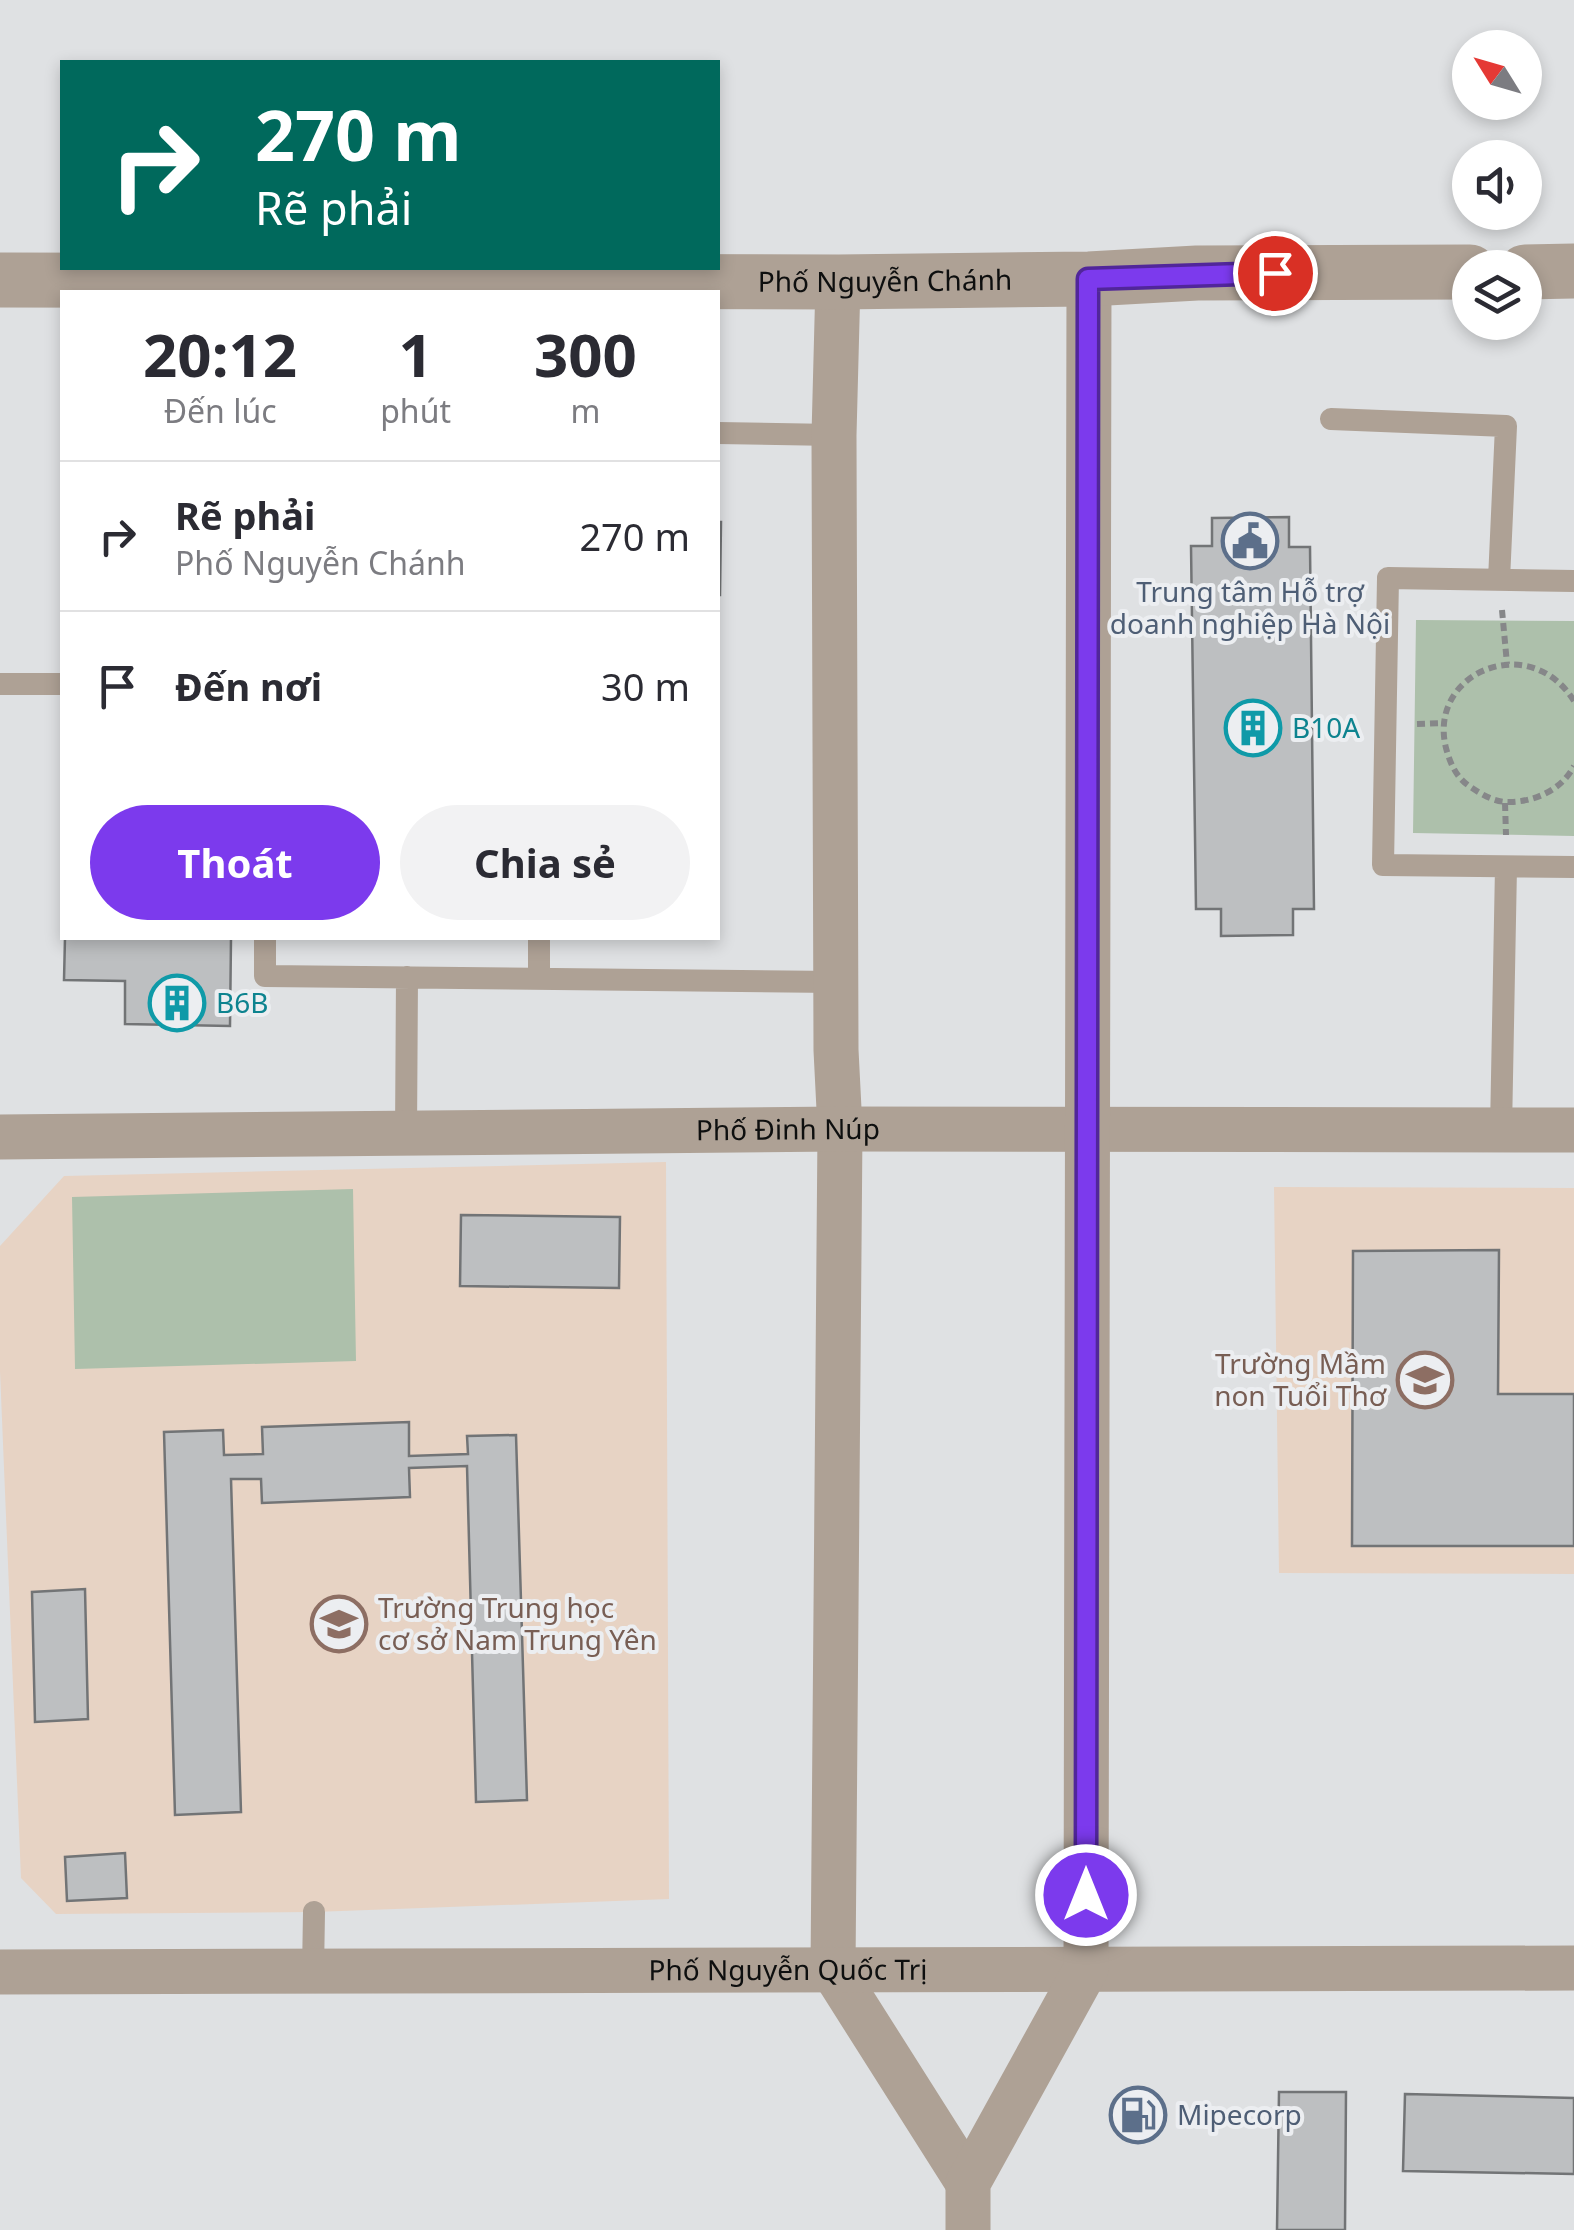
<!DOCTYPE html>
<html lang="vi">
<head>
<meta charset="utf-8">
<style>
  body { margin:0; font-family:"Noto Sans",sans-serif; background:#f2f2f3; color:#2b2b33; height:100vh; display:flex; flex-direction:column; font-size:38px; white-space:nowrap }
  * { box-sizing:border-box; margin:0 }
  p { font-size:32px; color:#7c7c81 }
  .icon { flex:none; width:55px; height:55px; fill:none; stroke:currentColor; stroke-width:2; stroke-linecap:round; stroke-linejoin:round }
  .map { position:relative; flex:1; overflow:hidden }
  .drawer { position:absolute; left:60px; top:290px; width:660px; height:650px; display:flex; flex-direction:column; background:#fff; border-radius:0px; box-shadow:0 5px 15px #0003 }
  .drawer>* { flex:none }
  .guide { position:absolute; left:60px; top:60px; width:660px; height:210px; border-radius:0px; box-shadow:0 5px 15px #0003; background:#00695c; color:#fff; overflow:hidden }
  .needle { width:65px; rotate:307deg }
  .fabs { position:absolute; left:1452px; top:30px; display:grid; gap:20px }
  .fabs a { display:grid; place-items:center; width:90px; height:90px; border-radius:50%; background:#fff; box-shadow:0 5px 15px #0003; font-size:50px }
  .pin { position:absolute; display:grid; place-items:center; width:85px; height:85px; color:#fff; margin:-42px; border:5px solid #fff; border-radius:50%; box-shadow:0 2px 10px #0007 }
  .me { position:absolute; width:110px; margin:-55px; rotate:0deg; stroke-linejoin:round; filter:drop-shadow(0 0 8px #0008) }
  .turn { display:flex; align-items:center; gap:35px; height:210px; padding:0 30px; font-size:45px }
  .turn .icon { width:130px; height:130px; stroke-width:2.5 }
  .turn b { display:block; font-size:70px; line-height:85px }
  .eta { display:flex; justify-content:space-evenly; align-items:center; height:170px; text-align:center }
  .eta b { font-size:60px; font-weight:700; line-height:70px }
  .action { display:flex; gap:20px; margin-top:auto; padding:20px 30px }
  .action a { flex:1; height:115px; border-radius:60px; background:#7c3aed; color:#fff; font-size:40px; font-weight:700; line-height:115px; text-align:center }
  .action a+a { background:#f2f2f3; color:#2b2b33 }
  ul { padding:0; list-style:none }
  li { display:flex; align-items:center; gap:30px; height:150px; padding:0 30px; border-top:2px solid #e1e1e2 }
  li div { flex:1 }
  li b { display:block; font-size:38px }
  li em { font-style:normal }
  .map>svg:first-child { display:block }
  .education { fill:#e7d3c4 }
  .green { fill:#adc0ab }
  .building { fill:#bdbfc1; stroke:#727476; stroke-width:2.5 }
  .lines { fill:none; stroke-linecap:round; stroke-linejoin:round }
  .path { stroke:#868789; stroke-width:6; stroke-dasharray:8 5; stroke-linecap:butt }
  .service { stroke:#aea195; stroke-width:22 }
  .minor { stroke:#aea195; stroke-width:45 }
  .tertiary { stroke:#aea195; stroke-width:55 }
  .route-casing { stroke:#51269a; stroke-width:25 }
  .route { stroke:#7c3aed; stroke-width:18 }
  .labels { text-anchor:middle; stroke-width:8; stroke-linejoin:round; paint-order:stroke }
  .street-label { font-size:28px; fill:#0e0f0f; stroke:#eceef1 }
  .service-label { font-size:28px; fill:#4e5e75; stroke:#eceef1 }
  .culture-label { font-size:28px; fill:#0d838f; stroke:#eceef1; text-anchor:start }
  .education-label { font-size:28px; fill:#785e54; stroke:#eceef1; text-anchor:end }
</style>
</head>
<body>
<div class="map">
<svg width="1574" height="2230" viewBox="0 0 1574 2230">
  <rect width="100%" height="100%" fill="#dfe1e3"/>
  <path class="education" d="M666 1162 669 1899 314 1912 56 1914 21 1878 0 1371V1246L64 1176Z
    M1274 1187 1574 1188V1574L1279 1573Z"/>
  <path class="green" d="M1416 620 1574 621V836L1413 833Z
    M353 1189 356 1361 75 1369 72 1197Z"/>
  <path class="building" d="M1289 517V547H1310L1314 909H1293V935L1221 936V909H1196L1191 546H1212V518Z
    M718 522H721L720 595H718Z
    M65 938H231L230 1026 125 1024V981L64 980Z
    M461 1215 620 1217 619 1288 460 1286Z
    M1499 1250 1498 1394H1574V1546H1352L1353 1251Z
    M409 1422V1456L468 1454 467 1436 516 1435 527 1800 476 1802 467 1466 409 1468 410 1497 262 1503 261 1479H231L241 1812 175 1815 164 1432 223 1430 224 1455 263 1454 262 1427Z
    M85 1589 88 1719 35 1722 32 1592Z
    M125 1853 127 1898 67 1901 65 1857Z
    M1279 2092H1346L1345 2230H1277Z
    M1405 2094 1574 2098V2174L1403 2171Z"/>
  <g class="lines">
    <path class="path" d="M1502 610 1507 664
      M1574 701C1530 630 1427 672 1446 748 1450 763 1456 777 1469 786 1482 795 1496 803 1511 802 1537 801 1562 789 1574 766
      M1417 724 1444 723
      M1505 803 1506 835"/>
    <path class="service" d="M1331 419 1506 426 1499 580
      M718 433 834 435
      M1574 581 1388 578 1383 865 1574 867
      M0 684H62
      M265 938V976L836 982
      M539 938V978
      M1501 1130 1506 867
      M406 1135 407 977
      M313 1972 314 1912"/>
    <g class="minor">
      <path d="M838 282 834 435 836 1050 840 1129 833 1970 968 2183"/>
      <path id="s1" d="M0 1137 840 1129 1574 1130"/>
      <path id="s2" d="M0 1972 1574 1968"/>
      <path d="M968 2230V2183L1086 1969 1089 279"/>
    </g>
    <g class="tertiary">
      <path d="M1525 272 1574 271"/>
      <path id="s3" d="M0 280 838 282 1089 279 1197 273 1470 272"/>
    </g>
  </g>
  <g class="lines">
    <g class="route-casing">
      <path id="route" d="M1086 1895 1088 279 1275 273"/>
    </g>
    <use href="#route" class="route"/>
  </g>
  <defs>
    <g id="civic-ring" transform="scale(2.875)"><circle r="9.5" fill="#eceef1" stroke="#5c6f8a" stroke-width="1.5"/><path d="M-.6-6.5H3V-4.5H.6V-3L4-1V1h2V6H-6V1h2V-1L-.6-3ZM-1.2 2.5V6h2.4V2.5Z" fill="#5c6f8a"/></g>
    <g id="building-ring" transform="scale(2.875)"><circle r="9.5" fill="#eceef1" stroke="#0f9aa8" stroke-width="1.5"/><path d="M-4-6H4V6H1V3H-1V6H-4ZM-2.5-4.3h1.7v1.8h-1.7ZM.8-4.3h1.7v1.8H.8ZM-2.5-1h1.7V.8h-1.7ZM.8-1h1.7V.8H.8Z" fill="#0f9aa8"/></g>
    <g id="school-ring" transform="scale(2.875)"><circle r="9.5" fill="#eceef1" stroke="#8d6e63" stroke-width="1.5"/><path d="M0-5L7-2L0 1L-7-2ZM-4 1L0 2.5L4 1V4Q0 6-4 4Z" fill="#8d6e63"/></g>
    <g id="fuel-ring" transform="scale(2.875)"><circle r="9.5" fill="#eceef1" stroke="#5c6f8a" stroke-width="1.5"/><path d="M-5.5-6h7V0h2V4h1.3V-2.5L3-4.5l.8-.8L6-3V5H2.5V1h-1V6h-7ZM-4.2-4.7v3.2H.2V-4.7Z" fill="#5c6f8a"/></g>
  </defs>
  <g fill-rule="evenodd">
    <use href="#civic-ring" x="1250" y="541"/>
    <use href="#building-ring" x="1253" y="728"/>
    <use href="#building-ring" x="177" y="1003"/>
    <use href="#school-ring" x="1425" y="1380"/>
    <use href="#school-ring" x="339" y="1624"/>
    <use href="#fuel-ring" x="1138" y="2115"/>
  </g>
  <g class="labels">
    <g class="street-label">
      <text dy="10" stroke="none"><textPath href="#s3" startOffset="885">Phố Nguyễn Chánh</textPath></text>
      <text dy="10" stroke="none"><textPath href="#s1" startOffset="788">Phố Đinh Núp</textPath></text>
      <text dy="10" stroke="none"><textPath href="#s2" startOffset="788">Phố Nguyễn Quốc Trị</textPath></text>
    </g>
    <g class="service-label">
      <text x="1250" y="602">Trung tâm Hỗ trợ<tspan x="1250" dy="32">doanh nghiệp Hà Nội</tspan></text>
      <text x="1177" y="2125" text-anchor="start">Mipecorp</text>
    </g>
    <g class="culture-label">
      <text x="1292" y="738">B10A</text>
      <text x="216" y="1013">B6B</text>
    </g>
    <g class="education-label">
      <text x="1386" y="1374">Trường Mầm<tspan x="1386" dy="32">non Tuổi Thơ</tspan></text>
      <text x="378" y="1618" text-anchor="start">Trường Trung học<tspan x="378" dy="32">cơ sở Nam Trung Yên</tspan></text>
    </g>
  </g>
</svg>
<div class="fabs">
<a><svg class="needle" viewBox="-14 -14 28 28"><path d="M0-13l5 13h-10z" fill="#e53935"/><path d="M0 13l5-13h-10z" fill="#7c7c81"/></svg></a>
<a><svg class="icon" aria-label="sound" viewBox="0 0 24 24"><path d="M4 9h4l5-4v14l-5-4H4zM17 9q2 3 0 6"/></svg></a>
<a><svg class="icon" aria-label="layers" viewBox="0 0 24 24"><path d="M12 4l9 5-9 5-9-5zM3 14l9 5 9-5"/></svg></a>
</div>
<div class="pin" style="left:1275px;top:273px;background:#d93025"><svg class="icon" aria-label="arrive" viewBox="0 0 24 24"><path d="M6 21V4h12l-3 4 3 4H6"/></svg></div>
<svg class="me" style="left:1086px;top:1895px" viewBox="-20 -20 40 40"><circle r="17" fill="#7c3aed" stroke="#fff" stroke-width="3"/><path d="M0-11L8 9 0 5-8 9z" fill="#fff"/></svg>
<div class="guide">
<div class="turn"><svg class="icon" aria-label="right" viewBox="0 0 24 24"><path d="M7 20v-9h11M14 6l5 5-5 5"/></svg><div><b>270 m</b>Rẽ phải</div></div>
</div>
<section class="drawer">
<div class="eta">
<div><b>20:12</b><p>Đến lúc</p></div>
<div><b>1</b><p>phút</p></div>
<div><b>300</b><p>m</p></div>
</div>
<ul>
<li><svg class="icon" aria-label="right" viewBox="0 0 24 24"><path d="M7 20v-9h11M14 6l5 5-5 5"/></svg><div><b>Rẽ phải</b><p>Phố Nguyễn Chánh</p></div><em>270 m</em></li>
<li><svg class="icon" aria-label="arrive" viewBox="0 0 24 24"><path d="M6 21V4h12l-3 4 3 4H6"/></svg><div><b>Đến nơi</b></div><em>30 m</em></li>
</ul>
<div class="action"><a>Thoát</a><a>Chia sẻ</a></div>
</section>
</div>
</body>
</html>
